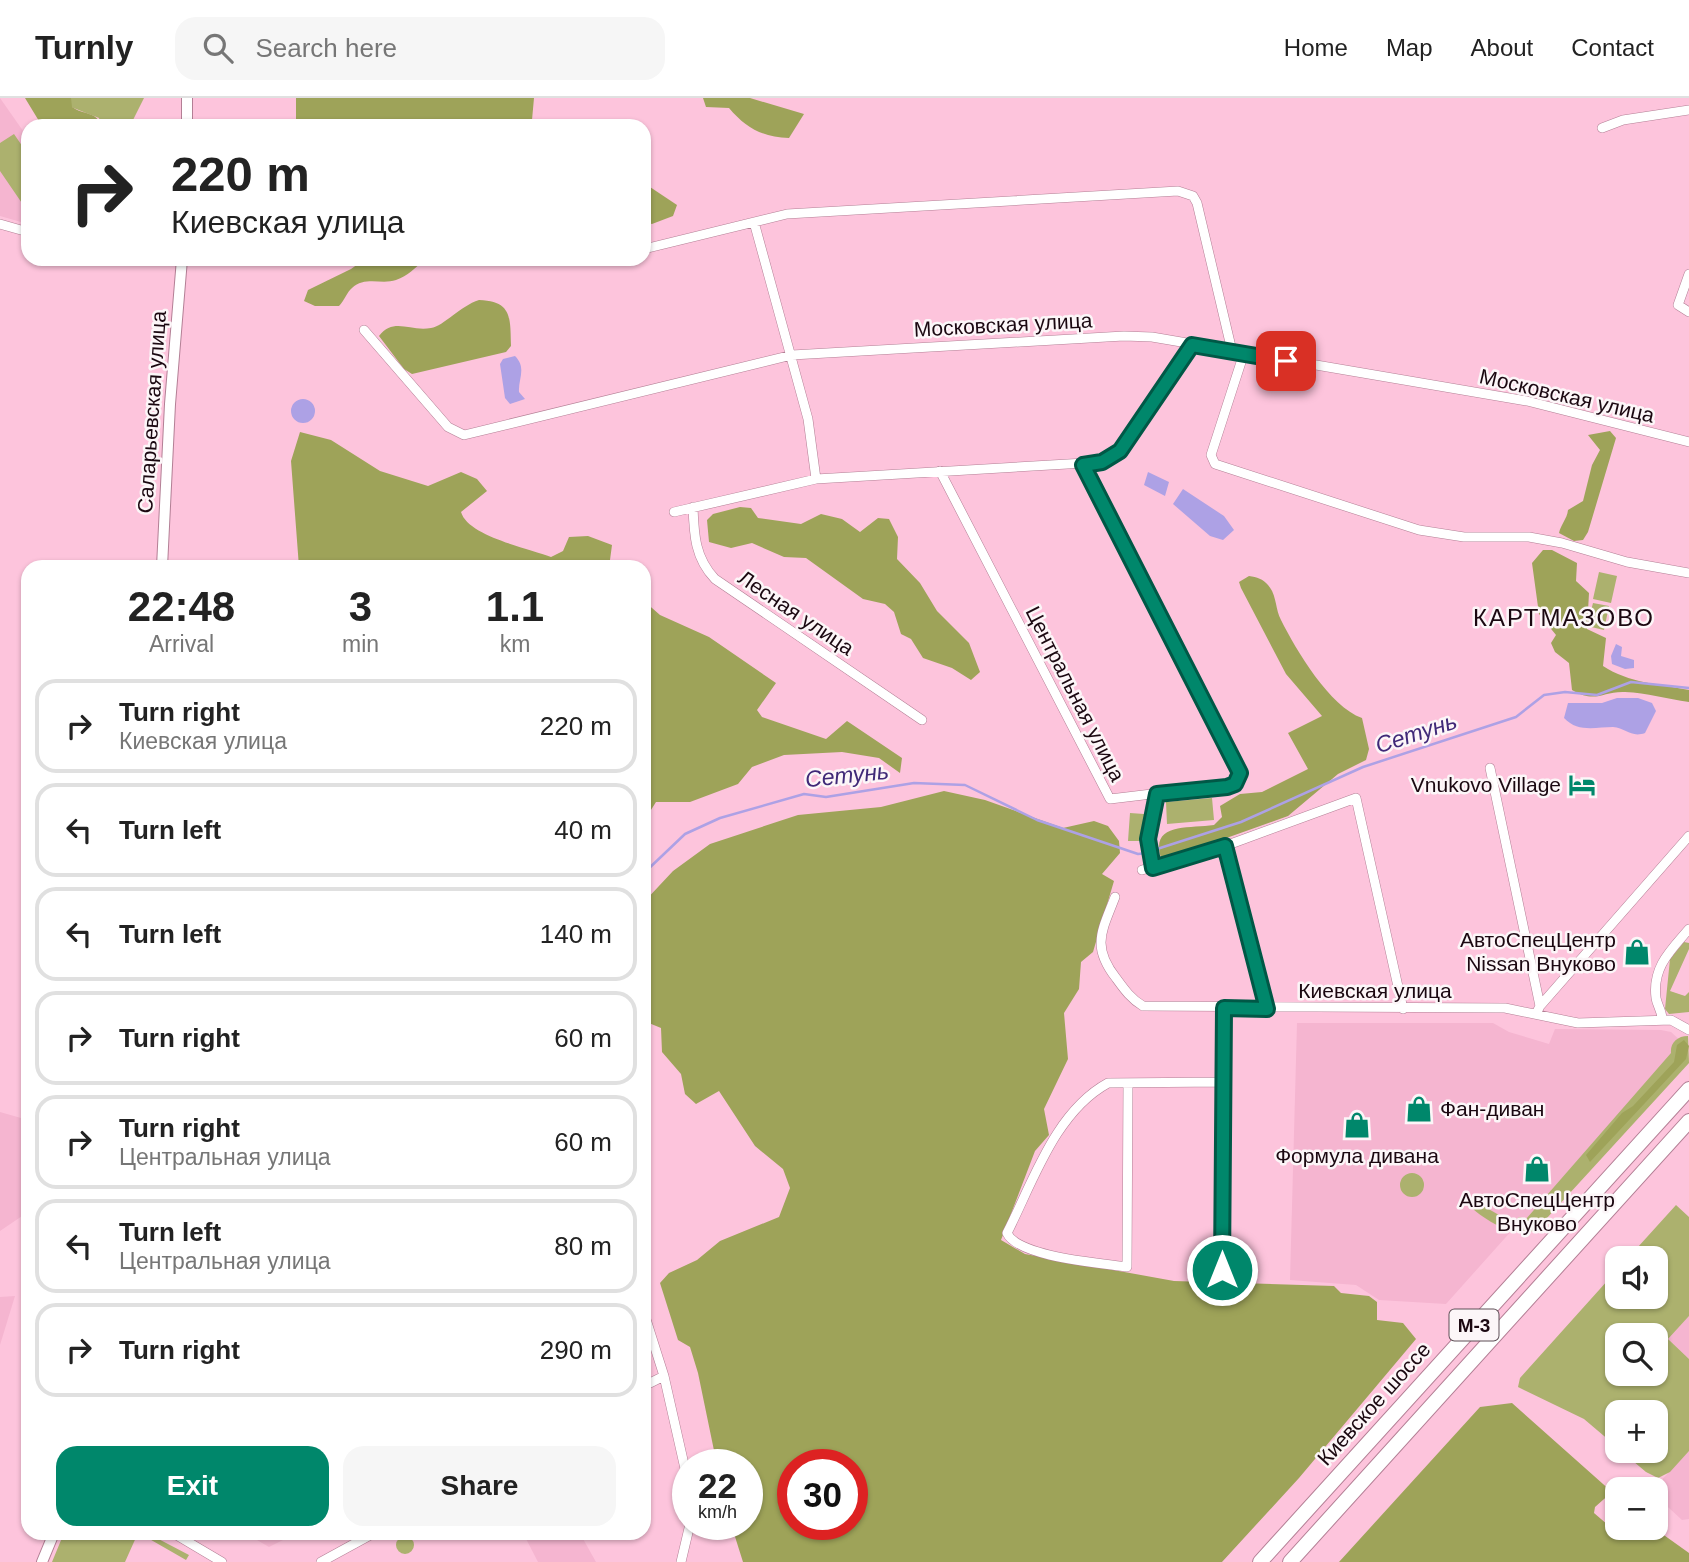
<!DOCTYPE html>
<html lang="en">
<head>
<meta charset="utf-8">
<style>
  body { margin:0; font-family:Helvetica,sans-serif; background:#f6f6f6; color:#222; height:100vh; display:flex; flex-direction:column; font-size:26px; white-space:nowrap }
  * { box-sizing:border-box; margin:0 }
  p { font-size:23px; color:#767676 }
  .icon { flex:none; width:38px; height:38px; fill:none; stroke:currentColor; stroke-width:2; stroke-linecap:round; stroke-linejoin:round }
  .map { position:relative; flex:1; overflow:hidden }
  .details { position:absolute; left:21px; top:462px; width:630px; height:980px; display:flex; flex-direction:column; background:#fff; border-radius:21px; box-shadow:0 2px 5px #0004 }
  .details>* { flex:none }
  .top-card { position:absolute; left:21px; top:21px; width:630px; height:147px; border-radius:21px; box-shadow:0 2px 5px #0004; background:#fff; color:#222; overflow:hidden }
  .buttons { position:absolute; left:1605px; top:1148px; display:grid; gap:14px }
  .buttons a { display:grid; place-items:center; width:63px; height:63px; border-radius:14px; background:#fff; box-shadow:0 2px 5px #0004; font-size:35px }
  .speed { position:absolute; left:672px; top:1351px; display:flex; gap:14px; font-size:35px; font-weight:700; text-align:center }
  .speed>* { display:grid; place-content:center; width:91px; height:91px; border-radius:50%; background:#fff; box-shadow:0 2px 5px #0004; line-height:1 }
  .speed small { font-size:18px; font-weight:400 }
  .speed .limit { border:10px solid #d22; background:#fff; color:#111 }
  .pin { position:absolute; display:grid; place-items:center; width:60px; height:60px; color:#fff; margin:-30px; border-radius:14px; box-shadow:0 4px 10px #0006 }
  .me { position:absolute; width:77px; margin:-38px; rotate:0deg; stroke-linejoin:round; filter:drop-shadow(0 0 5px #0008) }
  .turn { display:flex; align-items:center; gap:24px; height:147px; padding:0 35px; font-size:32px }
  .turn .icon { width:91px; height:91px; stroke-width:2.5 }
  .turn b { display:block; font-size:49px; line-height:60px }
  .eta { display:flex; justify-content:space-evenly; align-items:center; height:119px; text-align:center }
  .eta b { font-size:42px; font-weight:700; line-height:49px }
  .button { display:flex; gap:14px; margin-top:auto; padding:14px 35px }
  .button a { flex:1; height:80px; border-radius:21px; background:#00876b; color:#fff; font-size:28px; font-weight:700; line-height:80px; text-align:center }
  .button a+a { background:#f6f6f6; color:#222 }
  ul { padding:0; list-style:none }
  li { display:flex; align-items:center; gap:21px; height:94px; margin:0 14px 10px; padding:0 21px; border:4px solid #e0e0e0; border-radius:21px }
  li div { flex:1 }
  li b { display:block; font-size:26px }
  li em { font-style:normal }
  header { display:flex; align-items:center; gap:42px; box-sizing:border-box; height:98px; padding:0 35px; background:#fff; border-bottom:2px solid #e0e0e0 }
  header strong { font-size:33px }
  nav { display:flex; gap:38px; margin-inline-start:auto; font-size:24px }
  .search { width:490px; height:63px; background:#f6f6f6; display:flex; align-items:center; gap:18px; box-sizing:border-box; padding:0 24px; border-radius:21px; color:#767676; font-size:26px }
  .map>svg:first-child { display:block }
  .built { fill:#f5b5d0 }
  .green { fill:#acb16e; fill-rule:evenodd }
  .forest { fill:#9ea359; fill-rule:evenodd }
  .water { fill:#ada1e5 }
  .lines { fill:none; stroke-linecap:round; stroke-linejoin:round }
  .stream { stroke:#ada1e5; stroke-width:2.5 }
  .minor-casing { stroke:#b37f95; stroke-width:10 }
  .tertiary-casing { stroke:#b37f95; stroke-width:12 }
  .trunk-casing { stroke:#b37f95; stroke-width:16 }
  .minor { stroke:#fff; stroke-width:9 }
  .tertiary { stroke:#fff; stroke-width:10 }
  .trunk { stroke:#fff; stroke-width:14 }
  .route-casing { stroke:#005846; stroke-width:18 }
  .route { stroke:#00876b; stroke-width:12 }
  .labels { text-anchor:middle; stroke-width:5; stroke-linejoin:round; paint-order:stroke }
  .shield { fill:#fcf6f8; stroke:#5e4f56; stroke-width:2 }
  .shield-label { font-size:19px; font-weight:bold; fill:#1b0811 }
  .street-label { font-size:21px; fill:#1b0811; stroke:#fcf6f8 }
  .poi-label { font-size:21px; fill:#1b0811; stroke:#fcf6f8; text-anchor:end }
  .water-label { font-size:23px; font-style:italic; fill:#402978; stroke:#fcf6f8 }
  .quarter-label { font-size:24px; letter-spacing:2px; fill:#1b0811; stroke:#fcf6f8 }
</style>
</head>
<body>
<header>
<strong>Turnly</strong>
<div class="search"><svg class="icon" aria-label="search" viewBox="0 0 24 24"><circle cx="10" cy="10" r="6"/><path d="M15 15l6 6"/></svg>Search here</div>
<nav><a>Home</a><a>Map</a><a>About</a><a>Contact</a></nav>
</header>
<div class="map">
<svg width="1689" height="1464" viewBox="0 0 1689 1464">
  <rect width="100%" height="100%" fill="#fdc4dc"/>
  <path class="built" d="M0 0 28 40V126L0 118Z
    M1297 925H1493L1509 934 1549 946 1555 931 1661 932 1671 934 1682 944 1526 1121H1522L1446 1206 1379 1202 1356 1187 1290 1182Z
    M0 1014 28 1022V1114L0 1133Z
    M15 1198 0 1247V1199Z
    M1689 1218V1261L1668 1241Z
    M1689 1353V1421L1682 1422 1656 1398 1653 1391Z
    M245 1435H287V1440L269 1449Z
    M523 1435H589L582 1439 596 1464H538Z"/>
  <path class="green" d="M71 0H144L130 28H101L99 20 71 9Z
    M14 36 27 55 22 58 28 67V114L0 73V45Z
    M1599 474 1617 478 1611 505 1593 501Z
    M1593 505 1609 508 1604 532 1587 528Z
    M1212 700 1214 722 1167 726 1166 704Z
    M1130 715 1144 716 1143 743H1128Z
    M1684 844 1689 845V851L1670 893 1685 898 1689 894V914L1669 916 1665 911 1670 861Z
    M1688 938 1689 965 1536 1132C1513 1142 1480 1119 1464 1103L1471 1101 1513 1125 1519 1119 1526 1121 1671 955C1670 945 1677 938 1688 938Z
    M1400 1087a12 12 0 1 1 24 0a12 12 0 1 1-24 0Z
    M1676 1107 1689 1119V1218L1668 1241 1689 1261V1353L1670 1374 1658 1380 1646 1374 1621 1353H1656V1314H1617V1349L1584 1321 1518 1289 1520 1280 1617 1172V1199H1656V1160H1628ZM1617 1237H1656V1276H1617Z
    M64 1435H138L125 1464H52Z
    M139 1435H147L189 1457 186 1462Z
    M396 1447a9 9 0 1 1 18 0a9 9 0 1 1-18 0Z"/>
  <path class="forest" d="M25 0H71L72 9C83 17 97 13 101 28H42Z
    M296 0H534L532 22 554 28H296Z
    M703 0H750L804 16 789 40C762 39 746 30 729 10L706 9Z
    M644 85 677 107 673 118 652 126 644 124Z
    M365 161 424 162C415 170 408 178 396 182 382 187 365 178 352 190 347 194 344 203 339 208H315L304 203 308 192 351 171Z
    M479 202C513 203 510 221 511 248L506 254 412 276 404 271 379 238C394 219 410 234 431 230 444 228 460 208 479 202Z
    M1610 333 1616 340 1588 434 1583 442 1574 443 1559 435C1561 426 1567 421 1568 412L1583 403 1592 367 1600 352 1588 337Z
    M300 334 331 342 380 373 428 388 461 374 477 381 487 393 461 414C468 438 527 450 551 459L563 453 569 439 588 438 612 447 610 462 604 469H299L291 363Z
    M740 409 751 410 758 420 801 426 821 416 842 421 860 434 878 420 889 421 898 439 897 461 920 485 937 513 969 545 980 574 971 582 952 570 923 560 911 541 901 536 894 514 885 506 863 501 806 460 784 459 752 445 731 450 709 444 707 422 713 416Z
    M1543 452H1552L1577 465 1576 483 1589 495 1587 531 1606 540 1603 568C1629 585 1659 586 1689 592V604C1667 601 1647 595 1625 594 1602 593 1596 606 1572 592L1569 565 1555 554 1551 545 1556 537 1539 516 1532 465Z
    M1249 478C1257 479 1263 481 1268 487 1277 497 1275 511 1281 522 1296 552 1330 609 1362 620L1369 651 1366 662 1338 676 1288 718 1162 763C1148 724 1187 731 1214 727L1222 719 1220 708 1240 696 1262 694 1308 671 1288 635 1322 618 1286 576 1241 490 1239 484Z
    M644 503 660 517 709 539 776 585 757 612 762 619 826 641 847 623 902 660 900 675 879 660 842 654 784 657 752 669 738 686 690 704H656L644 723Z
    M944 693 985 702 1063 730 1094 723 1108 728 1119 743 1120 755 1102 776 1114 783 1093 854 1081 864 1079 891 1064 915 1068 961 1044 1011 1049 1037 1035 1053 1001 1142 1025 1156 1174 1183 1334 1188 1341 1195 1369 1198 1377 1204V1222L1403 1225 1416 1241 1299 1380 1222 1464H743L731 1426H747V1367H717L698 1275 690 1249 678 1242 660 1185 669 1175 697 1162 720 1143 779 1119 790 1090 783 1071 755 1048 719 993 696 1006 685 996 681 976 662 954 661 930 644 923V804L673 773 710 746 798 717 881 709ZM793 1367H852V1426H793Z
    M1684 942 1689 948 1686 961 1590 1064 1586 1057 1622 1015 1633 1008 1674 964 1677 947Z
    M1512 1305 1612 1394 1595 1409 1594 1415 1608 1427 1617 1426V1430H1654L1689 1455V1464H1339L1480 1309Z"/>
  <path class="water" d="M515 258C527 270 518 281 519 294L525 301 510 306 505 300 500 266 503 261Z
    M291 313a12 12 0 1 1 24 0a12 12 0 1 1-24 0Z
    M1148 374 1169 384 1165 398 1144 387Z
    M1183 391 1224 418 1234 432 1223 442 1210 438 1173 406Z
    M1616 546 1622 549 1621 558 1634 562V570L1625 571 1612 566 1611 558Z
    M1617 600H1638L1652 605 1656 613 1645 635C1631 640 1626 630 1613 629 1596 629 1578 635 1564 620L1568 605H1602Z"/>
  <g class="lines">
    <path class="stream" d="M1157 751 1241 724 1363 669 1516 619 1544 597 1565 594 1597 597 1631 584 1689 590
      M644 775 685 736 720 720 804 696 826 699 914 685 965 687 1037 722 1138 756 1147 755"/>
    <g class="minor-casing">
      <path id="minor" d="M1602 30 1623 22 1689 12
        M754 124 808 321 816 381
        M0 126 28 134
        M644 151 787 116 1178 93 1193 98 1197 105 1232 253
        M1689 176 1678 207 1689 214
        M364 232 448 329 464 337 792 257 1124 238 1152 239 1527 303 1689 344
        M1244 255 1211 357 1215 366 1419 432 1464 439H1529L1562 445 1627 464 1689 475
        M940 373 1110 701 1235 686 1240 681 1238 668 1083 367
        M693 409C694 437 695 460 715 481L922 622
        M674 414 816 381 1102 364C1132 352 1173 276 1192 247
        M1490 670 1540 908 1536 916
        M1225 748 1267 911
        M1153 770 1148 741 1157 696
        M1142 772 1225 748 1356 700 1403 911
        M1115 799C1102 833 1091 848 1116 880 1124 891 1131 901 1143 908L1505 910 1578 925 1671 922 1689 932
        M1540 908 1689 738
        M1662 921C1662 913 1657 907 1656 900 1652 869 1671 852 1689 831
        M1128 985 1127 1169C1100 1165 1018 1159 1007 1135 1033 1084 1055 1014 1108 985L1223 984
        M1222 1172 1224 910
        M644 1215 664 1278 688 1384
        M644 1288 664 1278
        M173 1435 222 1464
        M321 1464 374 1435
        M681 1464 690 1426"/>
    </g>
    <g class="tertiary-casing">
      <path id="tertiary" d="M187 28V0
        M162 469 170 306 182 161
        M42 1464 54 1435"/>
    </g>
    <g class="trunk-casing">
      <path id="trunk" d="M1260 1464 1689 991
        M1290 1464 1689 1023"/>
    </g>
    <use href="#minor" class="minor"/>
    <use href="#tertiary" class="tertiary"/>
    <use href="#trunk" class="trunk"/>
  </g>
  <g class="lines">
    <g class="route-casing">
      <path id="route" d="M1222 1172 1224 910 1267 911 1225 748 1153 770 1148 741 1157 696 1227 689 1235 686 1240 675 1083 367 1102 364 1120 353 1192 247 1286 263"/>
    </g>
    <use href="#route" class="route"/>
  </g>
  <defs>
    <g id="hotel-bare" transform="scale(2.1)"><path d="M-6-4.5h1.5V1H6V5H4.5V3h-9V5H-6ZM-4 0a1.8 1.8 0 1 1 3.6 0ZM.5 0V-2.5h3Q6-2.5 6 0Z" fill="#00876b" stroke="#fcf6f8" stroke-width="2.5" paint-order="stroke"/></g>
    <g id="shop-bare" transform="scale(2.1)"><path d="M-5-2.5h2.3a2.7 3.5 0 0 1 5.4 0H5L5.5 6h-11ZM-1.5-2.5h3a1.5 2.3 0 0 0-3 0Z" fill="#00876b" stroke="#fcf6f8" stroke-width="2.5" paint-order="stroke"/></g>
  </defs>
  <g fill-rule="evenodd">
    <use href="#hotel-bare" x="1582" y="687"/>
    <use href="#shop-bare" x="1637" y="854"/>
    <use href="#shop-bare" x="1419" y="1011"/>
    <use href="#shop-bare" x="1357" y="1027"/>
    <use href="#shop-bare" x="1537" y="1071"/>
  </g>
  <g class="labels">
    <rect class="shield" x="1449.5" y="1211.5" width="49" height="31" rx="5"/>
    <g class="shield-label">
      <text x="1474" y="1234">М-3</text>
    </g>
    <g class="street-label">
      <text transform="translate(1003 227) rotate(-3)" y="7">Московская улица</text>
      <text transform="translate(1567 298) rotate(13)" y="7">Московская улица</text>
      <text transform="translate(152 314) rotate(-86)" y="7">Саларьевская улица</text>
      <text transform="translate(796 515) rotate(34)" y="7">Лесная улица</text>
      <text transform="translate(1075 596) rotate(63)" y="7">Центральная улица</text>
      <text x="1375" y="900">Киевская улица</text>
      <text transform="translate(1374 1306) rotate(-48)" y="7">Киевское шоссе</text>
    </g>
    <g class="poi-label">
      <text x="1561" y="694">Vnukovo Village</text>
      <text x="1616" y="849">АвтоСпецЦентр<tspan x="1616" dy="24">Nissan Внуково</tspan></text>
      <text x="1440" y="1018" text-anchor="start">Фан-диван</text>
      <text x="1357" y="1065" text-anchor="middle">Формула дивана</text>
      <text x="1537" y="1109" text-anchor="middle">АвтоСпецЦентр<tspan x="1537" dy="24">Внуково</tspan></text>
    </g>
    <g class="water-label">
      <text transform="translate(1416 635) rotate(-18)" y="8">Сетунь</text>
      <text transform="translate(847 677) rotate(-6)" y="8">Сетунь</text>
    </g>
    <g class="quarter-label">
      <text x="1564" y="528">КАРТМАЗОВО</text>
    </g>
  </g>
</svg>
<div class="buttons">
<a><svg class="icon" aria-label="sound" viewBox="0 0 24 24"><path d="M4 9h4l5-4v14l-5-4H4zM17 9q2 3 0 6"/></svg></a>
<a><svg class="icon" aria-label="search" viewBox="0 0 24 24"><circle cx="10" cy="10" r="6"/><path d="M15 15l6 6"/></svg></a>
<a>+</a>
<a>−</a>
</div>
<div class="speed"><div>22<small>km/h</small></div><div class="limit">30</div></div>
<div class="pin" style="left:1286px;top:263px;background:#d93025"><svg class="icon" aria-label="arrive" viewBox="0 0 24 24"><path d="M6 21V4h12l-3 4 3 4H6"/></svg></div>
<svg class="me" style="left:1222px;top:1172px" viewBox="-20 -20 40 40"><circle r="17" fill="#00876b" stroke="#fff" stroke-width="3"/><path d="M0-11L8 9 0 5-8 9z" fill="#fff"/></svg>
<div class="top-card">
<div class="turn"><svg class="icon" aria-label="right" viewBox="0 0 24 24"><path d="M7 20v-9h11M14 6l5 5-5 5"/></svg><div><b>220 m</b>Киевская улица</div></div>
</div>
<section class="details">
<div class="eta">
<div><b>22:48</b><p>Arrival</p></div>
<div><b>3</b><p>min</p></div>
<div><b>1.1</b><p>km</p></div>
</div>
<ul>
<li><svg class="icon" aria-label="right" viewBox="0 0 24 24"><path d="M7 20v-9h11M14 6l5 5-5 5"/></svg><div><b>Turn right</b><p>Киевская улица</p></div><em>220 m</em></li>
<li><svg class="icon" aria-label="left" viewBox="0 0 24 24"><path d="M17 20v-9H6M10 6l-5 5 5 5"/></svg><div><b>Turn left</b></div><em>40 m</em></li>
<li><svg class="icon" aria-label="left" viewBox="0 0 24 24"><path d="M17 20v-9H6M10 6l-5 5 5 5"/></svg><div><b>Turn left</b></div><em>140 m</em></li>
<li><svg class="icon" aria-label="right" viewBox="0 0 24 24"><path d="M7 20v-9h11M14 6l5 5-5 5"/></svg><div><b>Turn right</b></div><em>60 m</em></li>
<li><svg class="icon" aria-label="right" viewBox="0 0 24 24"><path d="M7 20v-9h11M14 6l5 5-5 5"/></svg><div><b>Turn right</b><p>Центральная улица</p></div><em>60 m</em></li>
<li><svg class="icon" aria-label="left" viewBox="0 0 24 24"><path d="M17 20v-9H6M10 6l-5 5 5 5"/></svg><div><b>Turn left</b><p>Центральная улица</p></div><em>80 m</em></li>
<li><svg class="icon" aria-label="right" viewBox="0 0 24 24"><path d="M7 20v-9h11M14 6l5 5-5 5"/></svg><div><b>Turn right</b></div><em>290 m</em></li>
</ul>
<div class="button"><a>Exit</a><a>Share</a></div>
</section>
</div>
</body>
</html>
